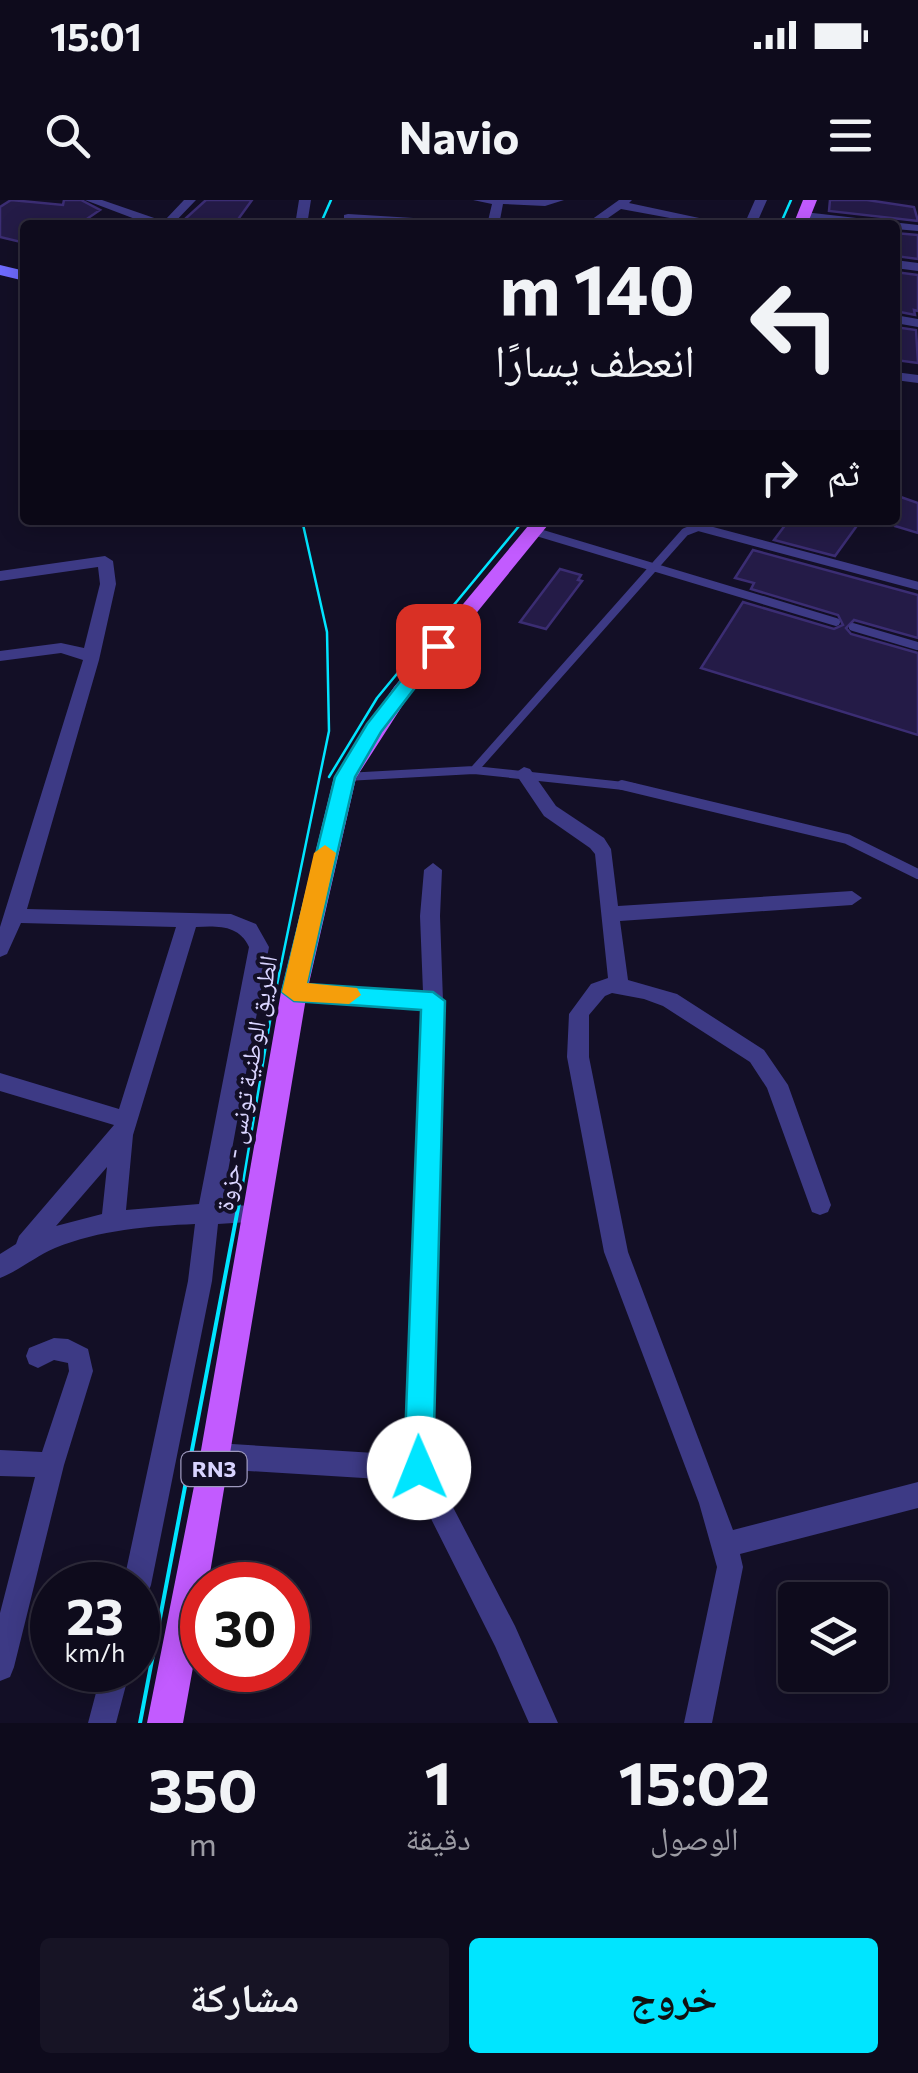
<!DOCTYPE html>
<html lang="ar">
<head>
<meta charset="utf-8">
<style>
  body { margin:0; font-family:Commissioner,"Noto Naskh Arabic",sans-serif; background:#171425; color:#f1f3f6; direction:rtl; height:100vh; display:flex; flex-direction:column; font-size:38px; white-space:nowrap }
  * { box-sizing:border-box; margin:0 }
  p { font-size:32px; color:#9b9ba3 }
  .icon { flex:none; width:55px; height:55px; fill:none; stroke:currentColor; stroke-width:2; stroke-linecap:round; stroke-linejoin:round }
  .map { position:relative; height:1523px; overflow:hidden; direction:ltr }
  .side { display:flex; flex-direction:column; background:#0e0b1c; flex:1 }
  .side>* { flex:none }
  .banner { position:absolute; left:20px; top:20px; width:880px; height:305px; border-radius:10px; box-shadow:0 5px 25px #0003,0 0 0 2px #2e2b3b; direction:rtl; background:#0e0b1c; color:#f1f3f6; overflow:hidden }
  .tools { position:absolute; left:778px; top:1382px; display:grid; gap:20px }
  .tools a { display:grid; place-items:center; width:110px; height:110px; border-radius:10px; background:#0e0b1c; box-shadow:0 5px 25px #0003,0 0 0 2px #2e2b3b; font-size:50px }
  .speed { position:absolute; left:30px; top:1362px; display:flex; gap:20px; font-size:50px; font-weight:700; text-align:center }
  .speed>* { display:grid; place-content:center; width:130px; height:130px; border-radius:50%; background:#0e0b1c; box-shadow:0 5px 25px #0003,0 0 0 2px #2e2b3b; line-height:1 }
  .speed small { font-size:25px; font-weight:400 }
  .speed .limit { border:15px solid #d22; background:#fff; color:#111 }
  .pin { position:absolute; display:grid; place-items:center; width:85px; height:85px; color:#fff; margin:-42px; border-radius:20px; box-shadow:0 5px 15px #0006 }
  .me { position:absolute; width:110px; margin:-55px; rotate:359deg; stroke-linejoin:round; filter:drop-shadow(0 0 8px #0008) }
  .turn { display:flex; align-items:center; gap:35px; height:210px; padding:0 40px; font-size:45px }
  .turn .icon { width:130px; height:130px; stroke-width:2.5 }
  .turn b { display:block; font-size:70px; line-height:85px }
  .then { display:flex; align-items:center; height:95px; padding:0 40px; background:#0003; gap:20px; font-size:38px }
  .eta { display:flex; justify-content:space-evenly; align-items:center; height:170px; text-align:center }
  .eta b { font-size:60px; font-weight:700; line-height:70px }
  .cta { display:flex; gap:20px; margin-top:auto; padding:20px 40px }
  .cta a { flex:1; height:115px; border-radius:10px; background:#00e5ff; color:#111; font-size:40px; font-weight:700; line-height:115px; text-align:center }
  .cta a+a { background:#171425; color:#f1f3f6 }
  .status { display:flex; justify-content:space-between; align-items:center; height:70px; padding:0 50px; background:#0e0b1c; direction:ltr }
  .status svg { height:28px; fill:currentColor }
  header { display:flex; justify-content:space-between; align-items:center; height:130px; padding:0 40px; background:#0e0b1c; font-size:45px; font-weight:700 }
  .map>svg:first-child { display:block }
  .building { fill:#241b47; stroke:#3b2d73; stroke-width:2.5 }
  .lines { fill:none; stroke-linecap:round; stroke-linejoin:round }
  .lane-far1 { stroke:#3d3a85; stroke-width:8 }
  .lane { stroke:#3d3a85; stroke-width:10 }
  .street { fill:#3d3a85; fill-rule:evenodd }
  .secondary { fill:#6f6bff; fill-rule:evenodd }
  .primary { fill:#c25bff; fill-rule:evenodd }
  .tram-far1 { stroke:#00e5ff; stroke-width:2.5 }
  .tram { stroke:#00e5ff; stroke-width:4 }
  .route { fill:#00e5ff; stroke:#0095a6; stroke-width:2.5 }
  .slow { fill:#f59e0b }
  .labels { text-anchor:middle; stroke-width:8; stroke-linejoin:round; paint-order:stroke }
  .shield { fill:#130f26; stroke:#9e99be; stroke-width:2.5 }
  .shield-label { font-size:22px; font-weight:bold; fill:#d9d4ff }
  .street-label { font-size:25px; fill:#d9d4ff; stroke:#130f26 }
</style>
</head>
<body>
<div class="status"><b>15:01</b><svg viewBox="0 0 49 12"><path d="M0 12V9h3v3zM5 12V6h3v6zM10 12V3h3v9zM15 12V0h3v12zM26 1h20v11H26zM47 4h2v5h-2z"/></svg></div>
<header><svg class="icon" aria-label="menu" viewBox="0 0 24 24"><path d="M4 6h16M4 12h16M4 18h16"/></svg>Navio<svg class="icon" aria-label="search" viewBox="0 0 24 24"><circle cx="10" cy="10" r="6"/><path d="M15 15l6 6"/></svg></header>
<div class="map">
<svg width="918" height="1523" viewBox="0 0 918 1523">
  <rect width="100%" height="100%" fill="#130f26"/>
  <path class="building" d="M11 0 63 5 64 0H81L100 10 78 25H25V43L0 37V7Z
    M206 0H252L234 25 188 22 190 19 186 18Z
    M830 0H867L914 7 918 21 829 11Z
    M895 33 918 35V59L895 56Z
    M895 72 918 75V111L914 110 915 115 895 111Z
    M895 127 916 130 918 163 895 160Z
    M895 295 918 303V333L895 326Z
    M789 320H861L835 356 774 340Z
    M753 350 918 395V438L854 420 846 428 851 434 918 453V535L701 468 743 402 834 429 843 425 838 415 751 389 754 383 735 378Z
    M560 369 581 375 578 380 582 381 546 429 520 422Z"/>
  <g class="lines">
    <path class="lane-far1" d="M533 331 836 422
      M853 427 917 446
      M474 570 685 332 698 327 918 386
      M346 577 474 570 633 587"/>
    <path class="lane" d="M622 585 847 639 918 674"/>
    <path class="street" d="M85 0H102L160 20 166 19 184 0H196L172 25H151Z
      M299 0H311L307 25H295Z
      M473 0H564L545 6 503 4 499 25H487L492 4Z
      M619 0H632L629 3 732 25H708L621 9 598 25H584Z
      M755 0H767L756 25H744Z
      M804 12 918 25V31L895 29V25H860L800 17V13Z
      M348 14 479 22 485 25 344 19V15Z
      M895 60 918 63V71L895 68Z
      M895 115 918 119V127L895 123Z
      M895 172 918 175V183L895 180Z
      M105 356 113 361 116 384 99 460 27 709 231 714 256 724 269 747 222 1004 264 1007 267 1014 264 1021 218 1024 212 1081 151 1385 147 1395 138 1398V1385H123L188 1081 195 1024C149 1026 99 1030 55 1048 36 1056 20 1070 0 1078V1054L16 1044 19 1036 114 925 0 891V873L119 909 176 727 21 723 7 754 0 757V727L83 460 61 453 0 461V451L61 443 84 448 100 384 98 367 0 381V371ZM196 727C218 726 239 725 249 747L199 1004 126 1010 133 935ZM107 967 102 1014 56 1026Z
      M524 567 530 569 556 606 604 638 611 649 618 706 852 691 862 698 852 705 620 721 628 780 677 794 764 850 788 885 831 1005 828 1012 820 1015 812 1012 767 888 750 862 663 806 644 799 612 793 605 796 589 815V857L628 1052 733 1330 918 1282V1308L740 1354 743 1367 712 1523H684L717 1367 699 1303 604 1052 567 857 569 814 591 784 608 778 595 654 590 648 544 616 515 573Z
      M433 663 442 670 440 716 443 801 432 1267 515 1426 558 1523H529L495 1446 412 1281 216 1269 207 1265 203 1256 207 1247 216 1243 407 1255 423 808 294 800 287 798 284 792 287 786 294 784 423 792 420 716 424 670Z
      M54 1138 68 1139 88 1149 93 1171 64 1265 14 1467 10 1477 0 1481V1413L35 1277 0 1276V1250L42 1252 69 1171 68 1163 54 1160 38 1168 29 1164 26 1156 29 1148Z
      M102 1470H130L116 1523H88Z"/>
    <path class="secondary" d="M0 65 25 71V81L0 75Z"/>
    <path class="primary" d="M803 0H817L807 25H793Z
      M533 320H552L408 497 356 578 307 792 208 1385H202V1417L183 1523H147L200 1256 281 792 334 577 394 487Z"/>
    <path class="tram-far1" d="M320 25 331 0
      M780 25 791 0
      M329 577 377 498 524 320
      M240 1001 272 809 329 531 327 432 302 320"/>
    <path class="tram" d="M140 1523 240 998"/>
  </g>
  <path class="route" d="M438 440 447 446 381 532 355 577 307 784 433 792 445 801 433 1268 429 1279 419 1283 408 1279 404 1268 421 810 294 801 282 792 335 577 367 524 431 442Z"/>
  <path class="slow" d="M325 645 336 653 307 783 357 788 361 795 349 804 294 801 282 792 314 653Z"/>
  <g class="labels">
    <rect class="shield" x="181.5" y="1252" width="65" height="34" rx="8"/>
    <g class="shield-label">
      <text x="214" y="1277">RN3</text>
    </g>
    <g class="street-label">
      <text transform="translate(246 883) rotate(-80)" y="9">الطريق الوطنية تونس - حزوة</text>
    </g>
  </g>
</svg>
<div class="tools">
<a><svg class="icon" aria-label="layers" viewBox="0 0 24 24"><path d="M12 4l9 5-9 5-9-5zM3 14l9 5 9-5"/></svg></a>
</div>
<div class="speed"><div>23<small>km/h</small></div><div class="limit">30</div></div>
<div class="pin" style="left:438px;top:446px;background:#d93025"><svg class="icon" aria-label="arrive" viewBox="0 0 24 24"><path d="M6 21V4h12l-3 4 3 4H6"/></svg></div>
<svg class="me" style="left:419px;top:1268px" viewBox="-20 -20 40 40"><circle r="19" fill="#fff"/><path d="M0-13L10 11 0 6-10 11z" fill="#00e5ff"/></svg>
<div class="banner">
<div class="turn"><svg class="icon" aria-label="left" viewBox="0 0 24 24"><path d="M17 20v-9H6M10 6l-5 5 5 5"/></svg><div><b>140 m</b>انعطف يسارًا</div></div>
<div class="then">ثم<svg class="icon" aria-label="right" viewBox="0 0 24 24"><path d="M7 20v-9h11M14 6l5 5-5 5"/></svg></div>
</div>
</div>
<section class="side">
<div class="eta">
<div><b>15:02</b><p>الوصول</p></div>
<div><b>1</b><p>دقيقة</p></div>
<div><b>350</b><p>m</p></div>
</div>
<div class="cta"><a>خروج</a><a>مشاركة</a></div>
</section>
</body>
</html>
